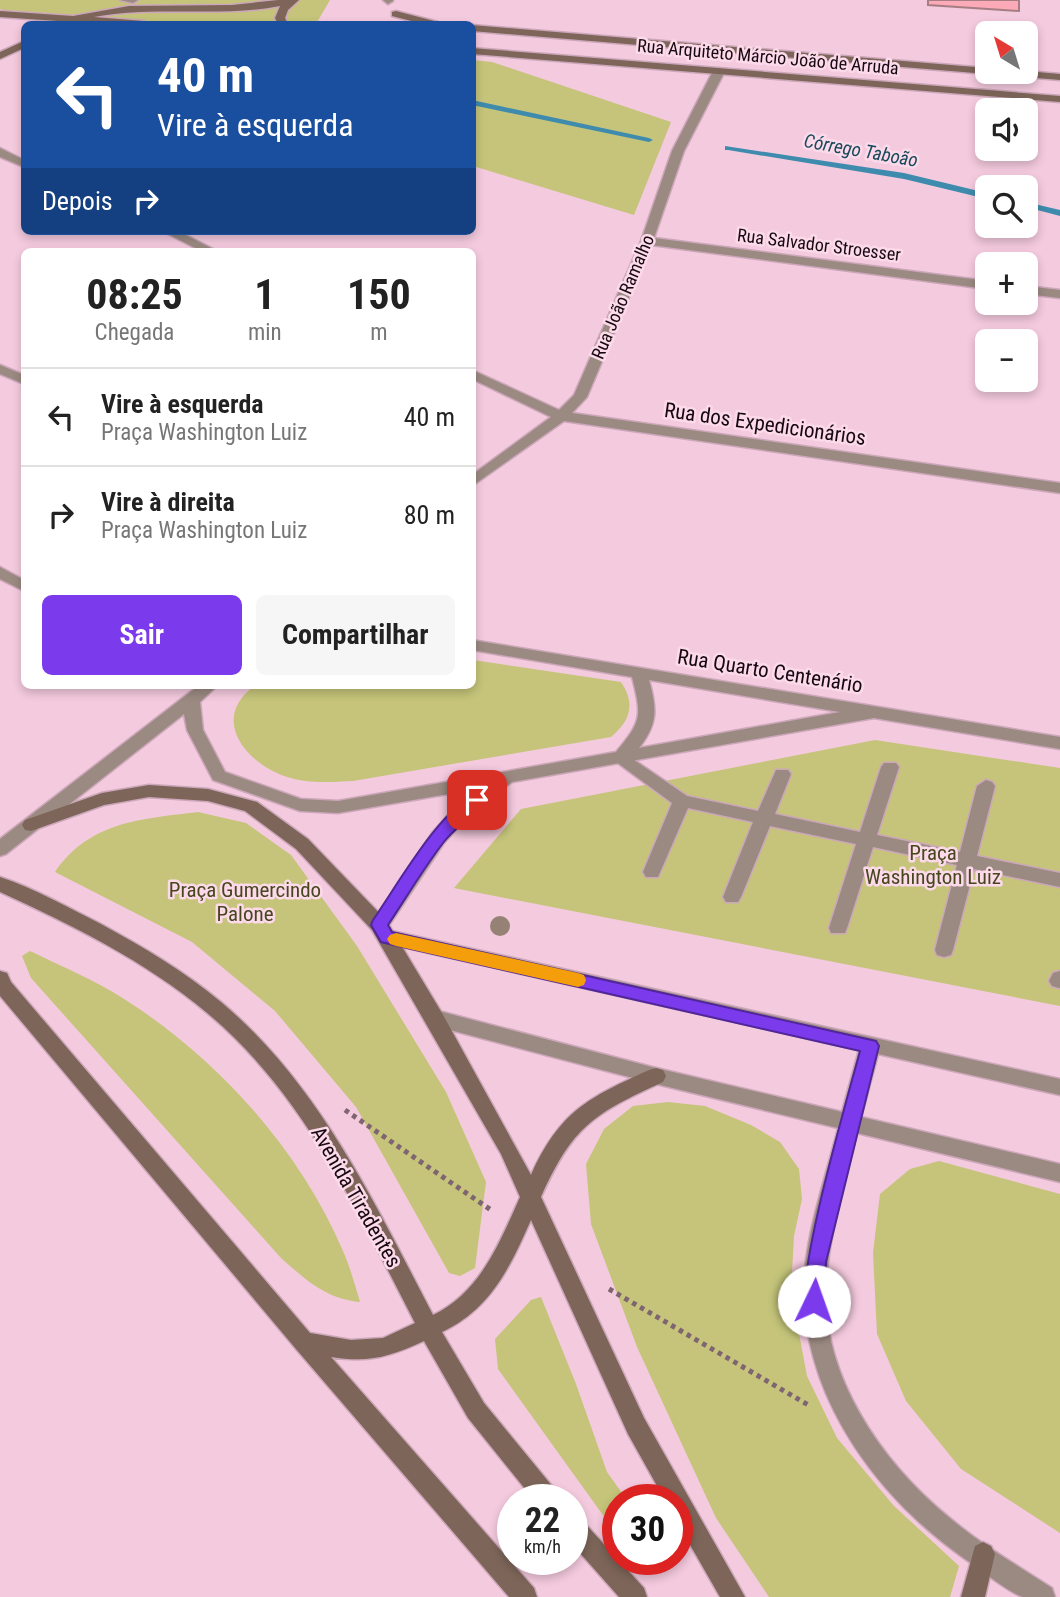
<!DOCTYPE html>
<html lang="pt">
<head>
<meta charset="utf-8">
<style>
  body { margin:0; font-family:"Roboto Condensed",sans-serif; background:#f6f6f6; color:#222; height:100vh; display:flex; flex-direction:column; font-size:26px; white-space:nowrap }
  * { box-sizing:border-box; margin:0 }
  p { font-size:23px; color:#767676 }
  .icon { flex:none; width:38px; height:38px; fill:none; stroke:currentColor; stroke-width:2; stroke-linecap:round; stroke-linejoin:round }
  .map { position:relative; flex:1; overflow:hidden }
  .drawer { position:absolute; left:21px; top:248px; width:455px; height:441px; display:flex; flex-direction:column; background:#fff; border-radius:10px; box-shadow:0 4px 10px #0003 }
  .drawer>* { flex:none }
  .top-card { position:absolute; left:21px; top:21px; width:455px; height:214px; border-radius:10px; box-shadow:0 4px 10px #0003; background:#1a4fa0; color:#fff; overflow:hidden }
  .needle { width:46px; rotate:322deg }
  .controls { position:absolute; left:975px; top:21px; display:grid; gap:14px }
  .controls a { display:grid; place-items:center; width:63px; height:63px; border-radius:10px; background:#fff; box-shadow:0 4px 10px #0003; font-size:35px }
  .speed { position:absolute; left:497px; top:1484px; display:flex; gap:14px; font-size:35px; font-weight:700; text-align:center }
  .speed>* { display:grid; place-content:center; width:91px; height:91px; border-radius:50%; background:#fff; box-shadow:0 4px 10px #0003; line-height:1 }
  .speed small { font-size:18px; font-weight:400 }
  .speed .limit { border:10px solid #d22; background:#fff; color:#111 }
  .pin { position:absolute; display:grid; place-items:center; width:60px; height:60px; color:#fff; margin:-30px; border-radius:14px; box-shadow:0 4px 10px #0006 }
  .me { position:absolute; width:77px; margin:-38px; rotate:3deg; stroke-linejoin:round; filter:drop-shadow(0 0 5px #0008) }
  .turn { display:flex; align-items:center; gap:24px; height:147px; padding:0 21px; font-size:32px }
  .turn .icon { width:91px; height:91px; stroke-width:2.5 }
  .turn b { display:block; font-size:49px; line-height:60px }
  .then { display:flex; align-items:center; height:66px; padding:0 21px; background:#0003; gap:14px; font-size:26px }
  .eta { display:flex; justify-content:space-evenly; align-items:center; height:119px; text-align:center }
  .eta b { font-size:42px; font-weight:700; line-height:49px }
  .action { display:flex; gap:14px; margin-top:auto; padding:14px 21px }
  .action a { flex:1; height:80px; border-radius:10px; background:#7c3aed; color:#fff; font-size:28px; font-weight:700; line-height:80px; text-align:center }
  .action a+a { background:#f6f6f6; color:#222 }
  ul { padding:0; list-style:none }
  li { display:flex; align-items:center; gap:21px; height:98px; padding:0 21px; border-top:2px solid #e0e0e0 }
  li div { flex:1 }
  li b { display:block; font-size:26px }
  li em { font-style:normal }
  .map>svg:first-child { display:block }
  .green { fill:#c5c47a }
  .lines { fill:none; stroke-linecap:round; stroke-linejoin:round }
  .stream { fill:#3f8bad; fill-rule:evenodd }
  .building { fill:#fcaab8; stroke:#a77d84; stroke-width:2 }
  .lane-casing { stroke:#cca7b9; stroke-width:3 }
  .street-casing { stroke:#cca7b9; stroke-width:3 }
  .secondary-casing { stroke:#cca7b9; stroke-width:3 }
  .path { stroke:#7f6471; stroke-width:5; stroke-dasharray:4.5 4.5; stroke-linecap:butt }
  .lane { fill:#9b8a82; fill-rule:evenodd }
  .street { fill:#9b8a82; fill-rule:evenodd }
  .secondary { fill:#7d6559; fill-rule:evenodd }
  .tree { fill:#958274 }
  .route { fill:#7c3aed; stroke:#51269a; stroke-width:2 }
  .slow { fill:#f59e0b }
  .labels { text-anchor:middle; stroke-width:5; stroke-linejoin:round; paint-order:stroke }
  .far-street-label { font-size:18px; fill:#16090f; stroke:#fcdaea }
  .far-water-label { font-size:19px; font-style:italic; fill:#19495c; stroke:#fcdaea }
  .street-label { font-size:21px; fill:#16090f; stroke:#fcdaea }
  .park-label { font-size:21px; fill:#47471e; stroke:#fcdaea }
</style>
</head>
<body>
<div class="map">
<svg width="1060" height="1597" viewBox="0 0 1060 1597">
  <rect width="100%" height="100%" fill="#f4cade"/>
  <path class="green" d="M0 0H330L316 24H45L0 9Z
    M473 60 492 62 671 122 634 215 473 166Z
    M473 660 621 682C636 704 630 721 611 737L353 781C330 782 309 784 287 777 247 764 209 720 254 686H472Z
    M875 740 1060 768V1006L454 888 521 809Z
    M198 812 246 823 291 855 357 946 446 1092 486 1182 475 1268 460 1276 449 1273 356 1107 275 1011 192 942 55 872C90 821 142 819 198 812Z
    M30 951C57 964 85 976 111 991 210 1050 298 1145 343 1251 350 1267 355 1285 360 1302 326 1299 306 1280 281 1258L31 978 22 956Z
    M668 1102 705 1106 751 1125 780 1142 799 1169 802 1199 794 1236 791 1291 807 1376 837 1438 894 1506 959 1566 950 1597H769L716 1518 637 1347 591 1224 586 1164 604 1129 633 1106Z
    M939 1161 1060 1194V1533L961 1469 906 1401 877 1334 873 1253 880 1194 910 1169Z
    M541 1297 576 1384 607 1472 627 1500H618V1536L498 1369 495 1339 531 1300Z"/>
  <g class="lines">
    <path class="stream" d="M472 100 649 138 653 140 649 142 472 105Z
      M725 146 904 173 987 193V199L904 179 728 150H725Z
      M1026 202 1060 210V216L1026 207Z"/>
  </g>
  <path class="building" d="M928 0H1019V11L928 5Z"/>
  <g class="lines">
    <g class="lane-casing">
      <path id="lane" d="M621 751 687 796 758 811 776 770H788L791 774 775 814 860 832 881 767 884 763H896L899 767 877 835 960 852 977 786 986 780 992 782 995 786 977 856 1060 873V887L974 869 953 950 951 955 944 957 937 955 935 950 957 865 873 847 847 928 845 933H831L829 928 856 844 770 826 741 897 738 902H726L723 897 753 822 688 808 658 877H646L643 872 672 803 615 761 612 757 615 753Z
        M1060 971V988H1059L1052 986 1049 981 1053 973Z"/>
    </g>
    <g class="street-casing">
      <path id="street" d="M120 0H138L133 3Z
        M383 0H393V1L388 4Z
        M719 68 725 71 684 151 654 238 987 281V289L651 245 587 397 572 413 1060 483V493L564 421 472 486V475L551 417 472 379V370L559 410 574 395 641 241 672 151 713 71Z
        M0 148 24 160V167L0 157Z
        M162 231H178L219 252H203Z
        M1026 286 1060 290V298L1026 294Z
        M0 365 24 375V384L0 374Z
        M0 567 24 580V591L0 579Z
        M472 640 1060 737V749L874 718 512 782 467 817 444 843 386 930H372L370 925 432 833 455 807 483 788 338 813 300 811 213 780 187 730 184 714 6 854 0 856V839L198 686H217L200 702 203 730 225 772 301 799 338 801 616 752C642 721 642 716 632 677L472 650ZM649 680 840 712 639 748C658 724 657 709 649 680Z
        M387 930 1060 1079V1095L878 1054 861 1117 1060 1164V1182L857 1133C845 1182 829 1233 826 1284 821 1376 882 1463 951 1519 982 1545 1018 1566 1052 1588L1055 1597C1045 1597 1033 1597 1023 1597 1011 1594 977 1567 965 1559 881 1500 810 1407 804 1301 801 1246 825 1181 838 1128L656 1084 435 1026 428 1023 425 1018 428 1013 435 1010 656 1068 842 1112 859 1050 380 942 378 937 380 932Z"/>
    </g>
    <g class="secondary-casing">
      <path id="secondary" d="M278 0H299L288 10 285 18 288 24H278L275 18 280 6C218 18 155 5 94 17L144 21 149 24H55L58 21 0 17V11L73 16 129 6 232 5Z
        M396 11 438 22 439 24H423L392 16V12Z
        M472 25 987 68V72H992L987 74 472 31Z
        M24 41V48L0 59V52Z
        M472 48 1060 96V102L472 54Z
        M1026 71 1060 74V80L1002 75 996 72Z
        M149 785 208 789 257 802 308 839 386 920 442 1013 531 1175C560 1111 588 1098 649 1070L656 1068 663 1070 666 1076 663 1082C593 1114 573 1126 541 1197L644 1418 745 1597H720L677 1522V1500H665L628 1434 531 1220C510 1267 491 1309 442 1332L484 1403 557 1492 561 1500H534L468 1418 424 1341C389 1357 369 1363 331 1357L534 1588 537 1597H509L296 1349 0 996V971L7 973 11 982 310 1333 351 1340 383 1338 415 1323C358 1213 304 1093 206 1012 145 961 72 925 0 892V877C34 888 69 908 101 924 143 947 184 971 221 1002 319 1084 375 1204 433 1315 480 1293 500 1242 520 1197L501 1154 372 930 296 849 245 811 208 801 149 797 104 805 31 831 25 830 22 825 25 820 102 793Z
        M572 1514 580 1518 644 1588 647 1597H619L572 1544Z
        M983 1542 991 1546 995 1554 985 1597H961L975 1546Z"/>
    </g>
    <path class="path" d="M345 1110 491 1210
      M609 1289 810 1406"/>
    <use href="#lane" class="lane"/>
    <use href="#street" class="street"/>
    <use href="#secondary" class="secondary"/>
  </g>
  <circle class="tree" cx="500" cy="926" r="10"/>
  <path class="route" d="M477 795 485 800C477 813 454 828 443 843 423 869 406 898 388 925L392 932 876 1041 879 1046 826 1262 824 1301 821 1308 814 1310 807 1308C794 1279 849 1093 860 1051L381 942 371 925 373 920C395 889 442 805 477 795Z"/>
  <path class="slow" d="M396 933 578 973 584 975 586 980 584 985 578 987 396 946 390 944 387 939 390 935Z"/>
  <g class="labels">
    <g class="far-street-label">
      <text transform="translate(768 57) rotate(5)" y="6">Rua Arquiteto Márcio João de Arruda</text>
      <text transform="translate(819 245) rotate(7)" y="6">Rua Salvador Stroesser</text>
      <text transform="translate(623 297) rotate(-67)" y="6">Rua João Ramalho</text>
    </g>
    <g class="far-water-label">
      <text transform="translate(861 150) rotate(10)" y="7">Córrego Taboão</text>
    </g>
    <g class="street-label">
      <text transform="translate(765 424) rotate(8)" y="7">Rua dos Expedicionários</text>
      <text transform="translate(770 671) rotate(9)" y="7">Rua Quarto Centenário</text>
      <text transform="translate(356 1197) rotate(60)" y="7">Avenida Tiradentes</text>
    </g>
    <g class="park-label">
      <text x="933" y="860">Praça<tspan x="933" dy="24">Washington Luiz</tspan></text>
      <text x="245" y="897">Praça Gumercindo<tspan x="245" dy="24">Palone</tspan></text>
    </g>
  </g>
</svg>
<div class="controls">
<a><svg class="needle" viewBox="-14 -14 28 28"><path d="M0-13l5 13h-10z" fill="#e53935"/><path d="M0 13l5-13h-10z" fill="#767676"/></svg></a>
<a><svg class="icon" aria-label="sound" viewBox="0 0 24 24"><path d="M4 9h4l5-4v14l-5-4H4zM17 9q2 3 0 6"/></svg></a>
<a><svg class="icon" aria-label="search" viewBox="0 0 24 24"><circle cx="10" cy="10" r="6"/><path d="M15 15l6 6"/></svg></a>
<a>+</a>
<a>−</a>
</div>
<div class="speed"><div>22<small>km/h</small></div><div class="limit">30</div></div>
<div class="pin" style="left:477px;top:800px;background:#d93025"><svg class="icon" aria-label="arrive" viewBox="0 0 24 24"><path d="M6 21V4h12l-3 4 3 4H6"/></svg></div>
<svg class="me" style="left:814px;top:1301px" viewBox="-20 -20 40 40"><circle r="19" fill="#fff"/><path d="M0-13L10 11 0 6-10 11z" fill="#7c3aed"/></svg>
<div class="top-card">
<div class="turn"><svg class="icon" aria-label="left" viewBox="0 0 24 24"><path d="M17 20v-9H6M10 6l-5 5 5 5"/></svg><div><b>40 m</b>Vire à esquerda</div></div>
<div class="then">Depois<svg class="icon" aria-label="right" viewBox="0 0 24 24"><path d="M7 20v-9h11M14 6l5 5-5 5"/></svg></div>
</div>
<section class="drawer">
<div class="eta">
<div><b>08:25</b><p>Chegada</p></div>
<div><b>1</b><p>min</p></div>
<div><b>150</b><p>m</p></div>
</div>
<ul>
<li><svg class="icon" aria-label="left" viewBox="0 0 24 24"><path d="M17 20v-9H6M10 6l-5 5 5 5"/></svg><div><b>Vire à esquerda</b><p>Praça Washington Luiz</p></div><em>40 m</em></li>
<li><svg class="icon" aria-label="right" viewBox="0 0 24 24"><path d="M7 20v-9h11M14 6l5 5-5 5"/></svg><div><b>Vire à direita</b><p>Praça Washington Luiz</p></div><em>80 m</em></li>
</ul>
<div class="action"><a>Sair</a><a>Compartilhar</a></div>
</section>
</div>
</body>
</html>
